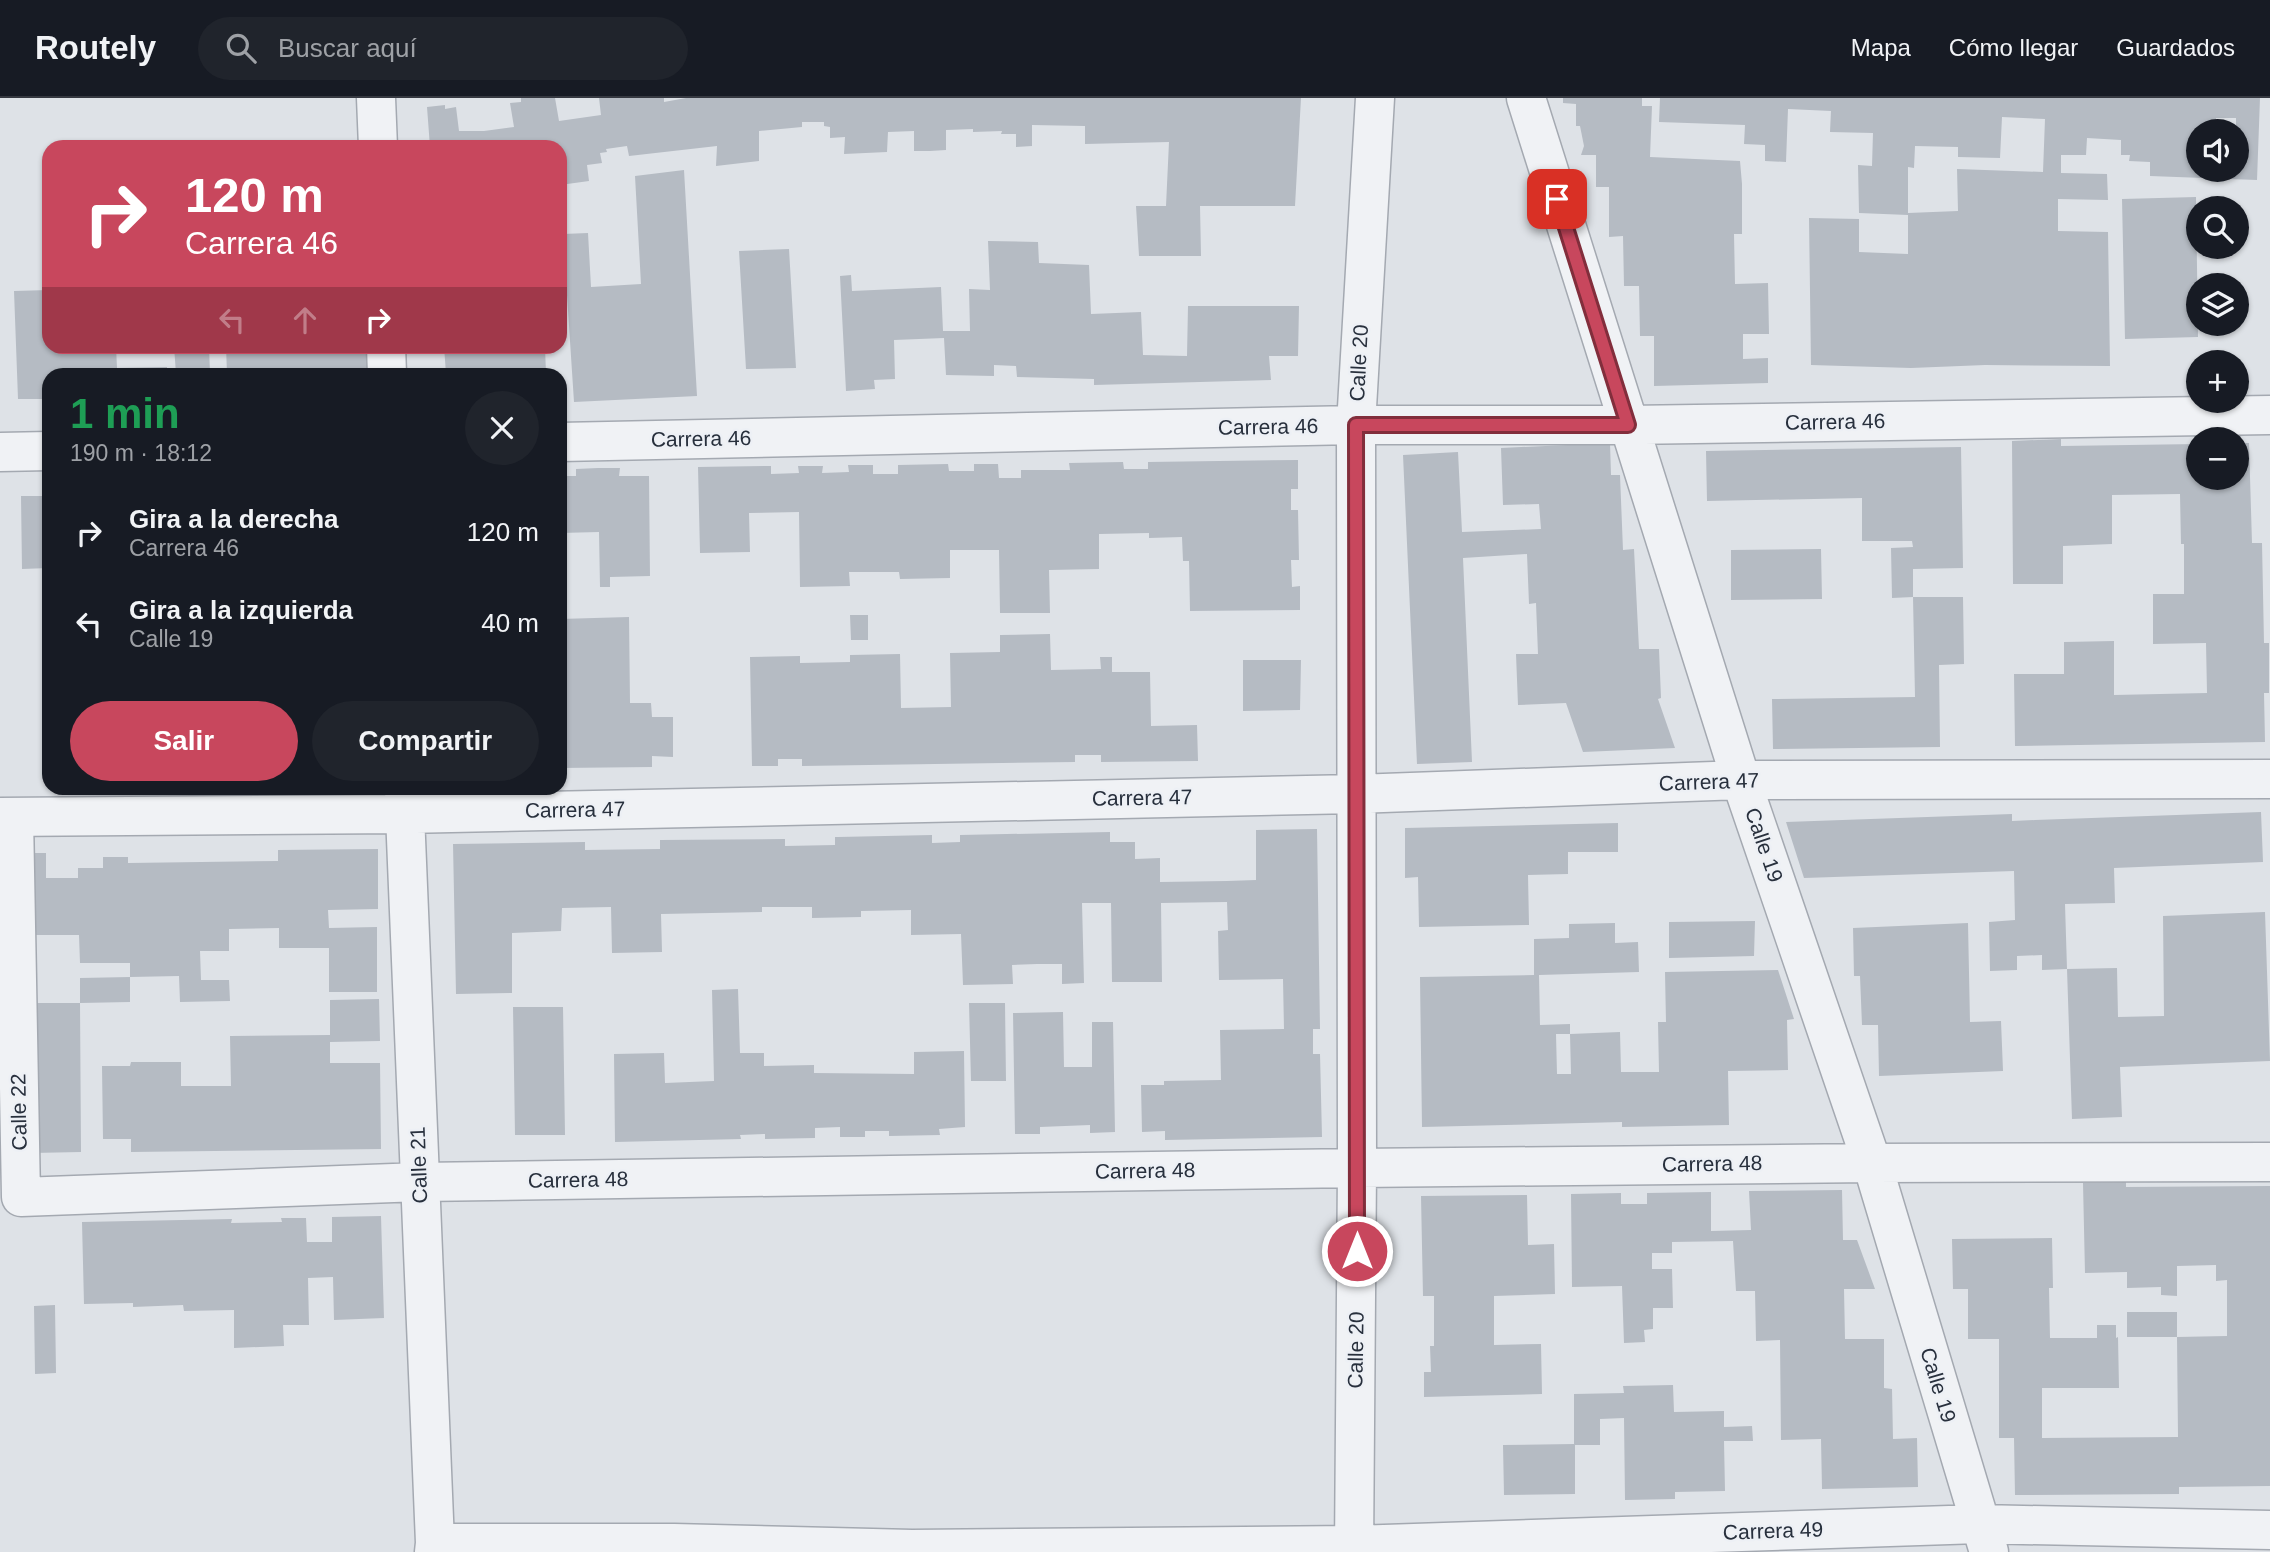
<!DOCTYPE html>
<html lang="es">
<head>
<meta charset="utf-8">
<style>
  body { margin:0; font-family:Helvetica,sans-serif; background:#20242c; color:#f1f3f6; height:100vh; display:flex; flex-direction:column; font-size:26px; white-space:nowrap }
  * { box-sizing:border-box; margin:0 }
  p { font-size:23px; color:#9ea1a6 }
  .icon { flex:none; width:38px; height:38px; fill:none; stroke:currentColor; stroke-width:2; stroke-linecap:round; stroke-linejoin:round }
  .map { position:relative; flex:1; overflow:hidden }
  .details { position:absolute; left:42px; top:270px; width:525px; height:427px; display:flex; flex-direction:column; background:#171b24; border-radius:21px; box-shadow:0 2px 5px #0004 }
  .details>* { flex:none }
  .banner { position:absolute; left:42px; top:42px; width:525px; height:214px; border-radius:21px; box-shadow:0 2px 5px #0004; background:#c8475d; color:#fff; overflow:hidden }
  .fabs { position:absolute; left:2186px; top:21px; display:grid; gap:14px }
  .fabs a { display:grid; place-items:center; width:63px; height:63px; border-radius:50%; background:#171b24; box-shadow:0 2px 5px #0004; font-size:35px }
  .pin { position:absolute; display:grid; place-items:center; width:60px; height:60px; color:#fff; margin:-30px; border-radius:14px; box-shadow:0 4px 10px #0006 }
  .me { position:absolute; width:77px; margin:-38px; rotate:0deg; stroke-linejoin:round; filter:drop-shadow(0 0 5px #0008) }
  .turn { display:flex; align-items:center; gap:24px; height:147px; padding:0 28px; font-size:32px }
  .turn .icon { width:91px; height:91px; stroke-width:2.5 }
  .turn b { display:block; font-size:49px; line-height:60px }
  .lanes { display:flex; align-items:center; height:66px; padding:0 28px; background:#0003; justify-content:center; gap:35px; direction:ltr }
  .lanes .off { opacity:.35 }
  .round { display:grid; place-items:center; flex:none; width:74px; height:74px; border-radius:37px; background:#20242c }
  .headline { display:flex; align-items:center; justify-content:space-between; height:119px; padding:0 28px }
  h1 { font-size:42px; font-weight:700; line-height:52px; color:#1e9e55 }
  .primary-button { display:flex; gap:14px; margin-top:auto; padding:14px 28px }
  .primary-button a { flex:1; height:80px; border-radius:42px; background:#c8475d; color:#fff; font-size:28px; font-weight:700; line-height:80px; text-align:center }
  .primary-button a+a { background:#20242c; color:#f1f3f6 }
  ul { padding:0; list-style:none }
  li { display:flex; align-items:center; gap:21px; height:91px; padding:0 28px }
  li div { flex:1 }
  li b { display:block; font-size:26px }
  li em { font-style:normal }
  header { display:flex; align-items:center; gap:42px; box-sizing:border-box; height:98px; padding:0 35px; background:#171b24; border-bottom:2px solid #363941 }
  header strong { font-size:33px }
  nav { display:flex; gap:38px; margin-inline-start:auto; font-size:24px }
  .search { width:490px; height:63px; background:#20242c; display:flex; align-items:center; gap:18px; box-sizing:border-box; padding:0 24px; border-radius:38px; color:#9ea1a6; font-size:26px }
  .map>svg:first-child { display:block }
  .building { fill:#b5bbc3; fill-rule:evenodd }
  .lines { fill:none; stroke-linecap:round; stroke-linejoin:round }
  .minor-casing { stroke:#a4a9b1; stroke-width:41 }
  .minor { stroke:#f0f2f5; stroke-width:38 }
  .route-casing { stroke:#822e3c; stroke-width:18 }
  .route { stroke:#c8475d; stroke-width:12 }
  .labels { text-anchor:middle; stroke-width:5; stroke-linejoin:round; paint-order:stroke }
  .street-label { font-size:21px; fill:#28303d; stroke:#edf0f5 }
</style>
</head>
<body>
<header>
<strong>Routely</strong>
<div class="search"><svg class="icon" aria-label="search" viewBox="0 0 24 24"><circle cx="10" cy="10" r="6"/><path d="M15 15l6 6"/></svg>Buscar aquí</div>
<nav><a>Mapa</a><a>Cómo llegar</a><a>Guardados</a></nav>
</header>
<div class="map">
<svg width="2270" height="1454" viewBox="0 0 2270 1454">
  <rect width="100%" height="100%" fill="#dee2e7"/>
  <path class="building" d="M521 0H555L559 23 601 17 599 0H664V4L686 0H1301L1295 108H1200L1201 158H1139L1136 108H1166L1169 44 1085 46V28L1032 27V48L1016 49V36H1001L1002 33 973 34V31L946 32V52L930 53H914V33L888 34 887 54 844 56 845 39 830 40V29L824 28V24H802V29L759 33V63L716 68 717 48 629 58 627 48 606 51 607 54 600 55 602 65 587 67 589 83 560 87V49H430L427 9 445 7V11L456 9 459 33H484L514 29 510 5 521 4Z
    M1563 0H1642V8H1652L1650 59 1740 63 1742 86V136H1734L1735 186 1768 185 1769 236H1743V261L1768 260V285L1654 288V238H1640L1639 188H1624L1623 138 1609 139V89H1596V57H1581L1584 48 1580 28H1576V6L1563 5Z
    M1660 0H2260L2257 82 2150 78V64L2129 63 2130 57H2121V42L2087 40 2086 57H2061V75L2107 76 2108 102 2058 101V133L2108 134 2110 268 1985 267 1911 270 1811 267 1809 120 1859 121V154L1908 156V115L1958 113 1957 71 2043 74 2045 21 2002 19 2000 60 1958 59V49L1915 48 1914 70 1908 69V117L1859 115 1858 67 1872 68 1873 35 1830 34 1831 13 1788 11 1786 64 1765 63V47L1744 46 1745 27 1659 24ZM2216 20H2236V72H2198V33H2216Z
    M684 72 697 298 574 304 563 136 588 135 591 189 641 186 635 78Z
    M2196 99 2198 239 2125 241 2122 101Z
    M988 143 1038 144 1039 165 1089 167 1091 216 1141 214 1143 257 1187 258 1188 208H1299L1298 258H1269L1271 282 1094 287V281L1017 279 1016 268 994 267V278L946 277 944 240 894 242 895 281 874 282 875 291 846 293 840 178 851 177 852 193 941 189 943 233H970L969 191 990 192Z
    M789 151 796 270 746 271 739 153Z
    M49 192V248H116L117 270 167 269V276H49V308H46L45 301H18L14 193Z
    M174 248H209L210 276H176Z
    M226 248H367V276H227Z
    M444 248H545L546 276H446Z
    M2061 341V348L2198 346V380H2236V345H2249L2252 445H2262L2264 545H2269V595H2264L2265 644 2015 648 2014 576H2064V544L2114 543V597L2207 595 2206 545 2153 546V496H2184V446H2181L2180 396 2112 397V446L2063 448V486H2013L2012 343Z
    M1610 345 1611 377H1620L1623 452 1634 451 1639 551H1659L1661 600 1658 601 1675 650 1583 654 1566 605 1518 607 1516 556H1538L1536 505 1529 506 1527 456 1463 460 1472 664 1417 666 1403 357 1458 354 1462 434 1541 431 1539 406 1503 407 1501 350Z
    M1961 349 1963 470 1913 471V499H1963L1964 566 1939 567 1940 649 1773 651 1772 601 1915 599 1913 499 1892 500 1891 450 1913 449 1912 443H1862V400L1707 403 1706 353Z
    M1298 362V391H1291V412H1298L1299 462H1291L1292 489 1300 488V512L1190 513 1189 463H1183L1182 439 1149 440V435L1099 436V471L1049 472 1050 515H1000L999 452H950V480L900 481 899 474H849L850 488 800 489 799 414 749 415 750 454 700 455 698 369 771 368V376L799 375 798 368H823L822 375 849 374 848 367H873V376H898V367L948 366 949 373H974V366H998L999 380H1021V372H1070L1069 365 1123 364 1124 371H1148V364Z
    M598 370H620L619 378H649L650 478 610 479V489H600L599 434 560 435V378H576V371Z
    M21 398H49V470L22 471Z
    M1821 451 1822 501 1731 502V452Z
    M850 517H868V542H851Z
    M629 519 630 605H651L652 619H673V659L652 658V669L560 670V521Z
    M1050 536 1051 572 1101 571 1100 559H1112V574H1150L1151 628 1197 627 1198 663 1101 664V657H1075V664L802 668V661H778V668H752L750 559 800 558V565L850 564V557L900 556 901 610 951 609 950 555 1000 554V537Z
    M1243 562H1301L1300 612 1243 613Z
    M2261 714 2263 764 2114 770 2115 805 2065 806 2067 871 2042 872V857L2017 858V872L1990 873 1989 824 2015 822 2014 773 1804 780 1786 724 2012 716V723L2035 722Z
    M1618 725V754H1568V776L1528 777 1529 827 1419 829 1418 779 1405 780V730Z
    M1317 731 1320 931H1313V956H1320L1322 1039 1165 1042V1033L1142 1034 1141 987H1164V983L1221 982 1220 932 1284 931 1283 881 1219 882 1218 833 1228 832 1227 804 1161 805 1162 884H1112L1111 805H1082L1084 885 1062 886V866H1037L1012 867 1013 886 963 887 961 836 911 837V812L861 813V819L812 820V809H762V814L661 816 662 854 612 855 611 809 562 810 561 833 512 835V895L456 896 453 746 585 744V752L660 751V742L785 741V748L835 747V739H838L932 737V745L960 744V737L1110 734V744H1135V761L1160 760V784L1227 783 1256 782V732Z
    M378 751V811L328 812 329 830 377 829V894H329V850H279V830L229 831V853H200L201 882H229L230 903 180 904 179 878 130 879V865H80L79 837H29L28 755H46V780H78V770H103V759H128V765L278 763V752Z
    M2265 814 2270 963 2120 969 2122 1019 2072 1021 2067 871 2117 870 2118 919 2164 918 2163 818Z
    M1755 823 1754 858 1669 860V824Z
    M1615 825V845L1638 844 1639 874 1539 877 1540 927 1570 926V936L1620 934 1621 974H1659L1658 924H1666L1665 874 1778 872 1794 921 1787 922 1788 972 1728 973 1729 1027 1622 1029V1024L1422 1029 1420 879 1534 877V841L1569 840V826ZM1556 936H1570L1571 976H1557Z
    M1968 825 1970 924 2001 923 2003 973 1879 978 1878 927H1862L1860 878H1854L1853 830Z
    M130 879V904L80 905V880Z
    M738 891 740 955H764V968L814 967V975L914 976V954L964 953 965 1029 939 1031 940 1037 889 1038V1033H865V1039H840V1029L815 1030V1040L765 1041V1036L740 1037 741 1041 615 1044 614 956 664 955 665 985 714 983 712 892Z
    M379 901 380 943 330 944V965H380L381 1051 131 1054V1041H103L102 968H130L131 964H181V988H231L230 938 330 937V902Z
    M30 905H80L81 1054 32 1055Z
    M969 905H1005L1006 983H971Z
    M513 909H563L565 1037H515Z
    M1063 914 1064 969H1092V924H1113L1115 1034 1090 1035V1027L1040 1029V1036H1015L1013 915Z
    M2126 1084V1089L2270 1088V1388L2179 1389V1396L2015 1397 2014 1340H1999V1241H1968V1191H1953L1952 1141 2052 1140 2053 1190H2049L2050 1240H2097V1227H2116V1240L2118 1239 2119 1290H2042V1340L2178 1339 2177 1239 2227 1238V1182L2216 1183V1167L2177 1168V1198L2161 1197V1189L2127 1190V1174L2085 1175 2083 1085Z
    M1842 1092 1843 1142H1857L1875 1191H1844L1845 1241H1884V1290L1892 1291 1893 1341 1917 1340 1918 1389 1822 1391 1821 1341 1781 1342 1780 1242 1756 1243 1755 1193H1736L1733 1143 1672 1144V1155H1652V1171H1672L1673 1210H1653V1231L1644 1232 1645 1244 1624 1245 1622 1188 1572 1189 1571 1096 1621 1095V1106H1647V1095L1711 1094V1133L1751 1132 1749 1093Z
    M1527 1097 1528 1147 1554 1146 1555 1196 1494 1198V1247L1541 1246 1542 1296 1424 1299V1274H1431L1430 1248H1434V1198H1423L1421 1098Z
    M381 1118 384 1220 334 1222 333 1179 308 1180 309 1227H283L284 1248 234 1250V1212L184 1213 183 1207 133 1209V1205L84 1206 82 1124 232 1121 231 1125 282 1124 281 1120H306L307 1144H332V1119Z
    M55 1207 56 1275 35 1276 34 1208Z
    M2127 1214H2177V1239H2127Z
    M1673 1287 1674 1314 1724 1313V1329L1752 1328 1753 1343H1724L1725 1393 1675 1394V1401L1625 1402 1624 1320 1600 1321V1347H1575V1396L1504 1397 1503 1347 1574 1346V1296L1624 1295 1623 1288Z"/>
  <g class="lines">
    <g class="minor-casing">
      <path id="minor" d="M376 0 378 49
        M1526 0 1741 682 1872 1065 1989 1454
        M386 248 387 276
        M560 344 1356 327H1628L2270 317
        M0 354 49 353
        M404 692 435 1445 434 1454
        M0 719 405 716 1356 696 1741 682 2270 681
        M14 719 21 1099 420 1084 1357 1070 1872 1065 2270 1064
        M435 1445H674L912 1451 1354 1447 1979 1426 2270 1432
        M1354 1454 1357 1070 1356 327 1375 0"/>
    </g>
    <use href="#minor" class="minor"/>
  </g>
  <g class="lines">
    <g class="route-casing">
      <path id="route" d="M1357 1153 1356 327H1628L1557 101"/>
    </g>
    <use href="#route" class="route"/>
  </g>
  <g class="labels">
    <g class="street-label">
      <text transform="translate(1359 265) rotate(-87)" y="7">Calle 20</text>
      <text transform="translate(1835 324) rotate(-1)" y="7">Carrera 46</text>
      <text transform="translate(1268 329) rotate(-1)" y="7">Carrera 46</text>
      <text transform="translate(701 341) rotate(-1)" y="7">Carrera 46</text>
      <text transform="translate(1709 684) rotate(-2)" y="7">Carrera 47</text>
      <text transform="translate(1142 700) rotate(-1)" y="7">Carrera 47</text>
      <text transform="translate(575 712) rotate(-1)" y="7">Carrera 47</text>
      <text transform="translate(1764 747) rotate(71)" y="7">Calle 19</text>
      <text transform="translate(19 1014) rotate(-91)" y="7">Calle 22</text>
      <text transform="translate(1712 1066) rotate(-1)" y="7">Carrera 48</text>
      <text transform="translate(419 1067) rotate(-92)" y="7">Calle 21</text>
      <text transform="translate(1145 1073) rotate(-1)" y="7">Carrera 48</text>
      <text transform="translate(578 1082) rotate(-1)" y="7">Carrera 48</text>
      <text transform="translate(1356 1252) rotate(-89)" y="7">Calle 20</text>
      <text transform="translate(1938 1287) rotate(73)" y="7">Calle 19</text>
      <text transform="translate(1773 1433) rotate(-2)" y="7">Carrera 49</text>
    </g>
  </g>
</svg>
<div class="fabs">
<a><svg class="icon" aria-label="sound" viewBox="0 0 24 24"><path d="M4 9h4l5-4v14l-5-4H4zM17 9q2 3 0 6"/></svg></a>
<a><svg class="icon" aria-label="search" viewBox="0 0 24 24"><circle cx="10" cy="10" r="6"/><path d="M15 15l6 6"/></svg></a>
<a><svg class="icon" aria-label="layers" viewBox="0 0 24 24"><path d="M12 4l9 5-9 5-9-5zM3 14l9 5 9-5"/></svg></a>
<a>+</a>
<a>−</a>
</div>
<div class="pin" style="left:1557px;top:101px;background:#d93025"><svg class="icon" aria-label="arrive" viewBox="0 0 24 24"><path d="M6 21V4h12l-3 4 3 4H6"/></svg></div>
<svg class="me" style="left:1357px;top:1153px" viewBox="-20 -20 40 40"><circle r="17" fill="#c8475d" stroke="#fff" stroke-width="3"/><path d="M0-11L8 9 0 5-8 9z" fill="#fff"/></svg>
<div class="banner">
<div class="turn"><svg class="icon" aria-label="right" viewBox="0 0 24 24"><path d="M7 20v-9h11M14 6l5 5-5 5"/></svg><div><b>120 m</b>Carrera 46</div></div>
<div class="lanes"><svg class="icon off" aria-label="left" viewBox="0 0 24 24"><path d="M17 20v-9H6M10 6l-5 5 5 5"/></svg><svg class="icon off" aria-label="ahead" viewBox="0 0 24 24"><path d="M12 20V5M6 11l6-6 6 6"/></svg><svg class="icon" aria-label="right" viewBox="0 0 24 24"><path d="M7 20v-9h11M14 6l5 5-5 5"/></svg></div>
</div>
<section class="details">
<div class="headline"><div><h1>1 min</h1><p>190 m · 18:12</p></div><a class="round"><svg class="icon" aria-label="close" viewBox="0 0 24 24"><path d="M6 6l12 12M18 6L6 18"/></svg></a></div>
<ul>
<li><svg class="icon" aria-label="right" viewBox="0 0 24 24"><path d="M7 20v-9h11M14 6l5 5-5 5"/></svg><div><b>Gira a la derecha</b><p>Carrera 46</p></div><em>120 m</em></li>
<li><svg class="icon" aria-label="left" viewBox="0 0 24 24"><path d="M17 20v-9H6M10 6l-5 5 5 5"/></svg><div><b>Gira a la izquierda</b><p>Calle 19</p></div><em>40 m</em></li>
</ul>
<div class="primary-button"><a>Salir</a><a>Compartir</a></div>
</section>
</div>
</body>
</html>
